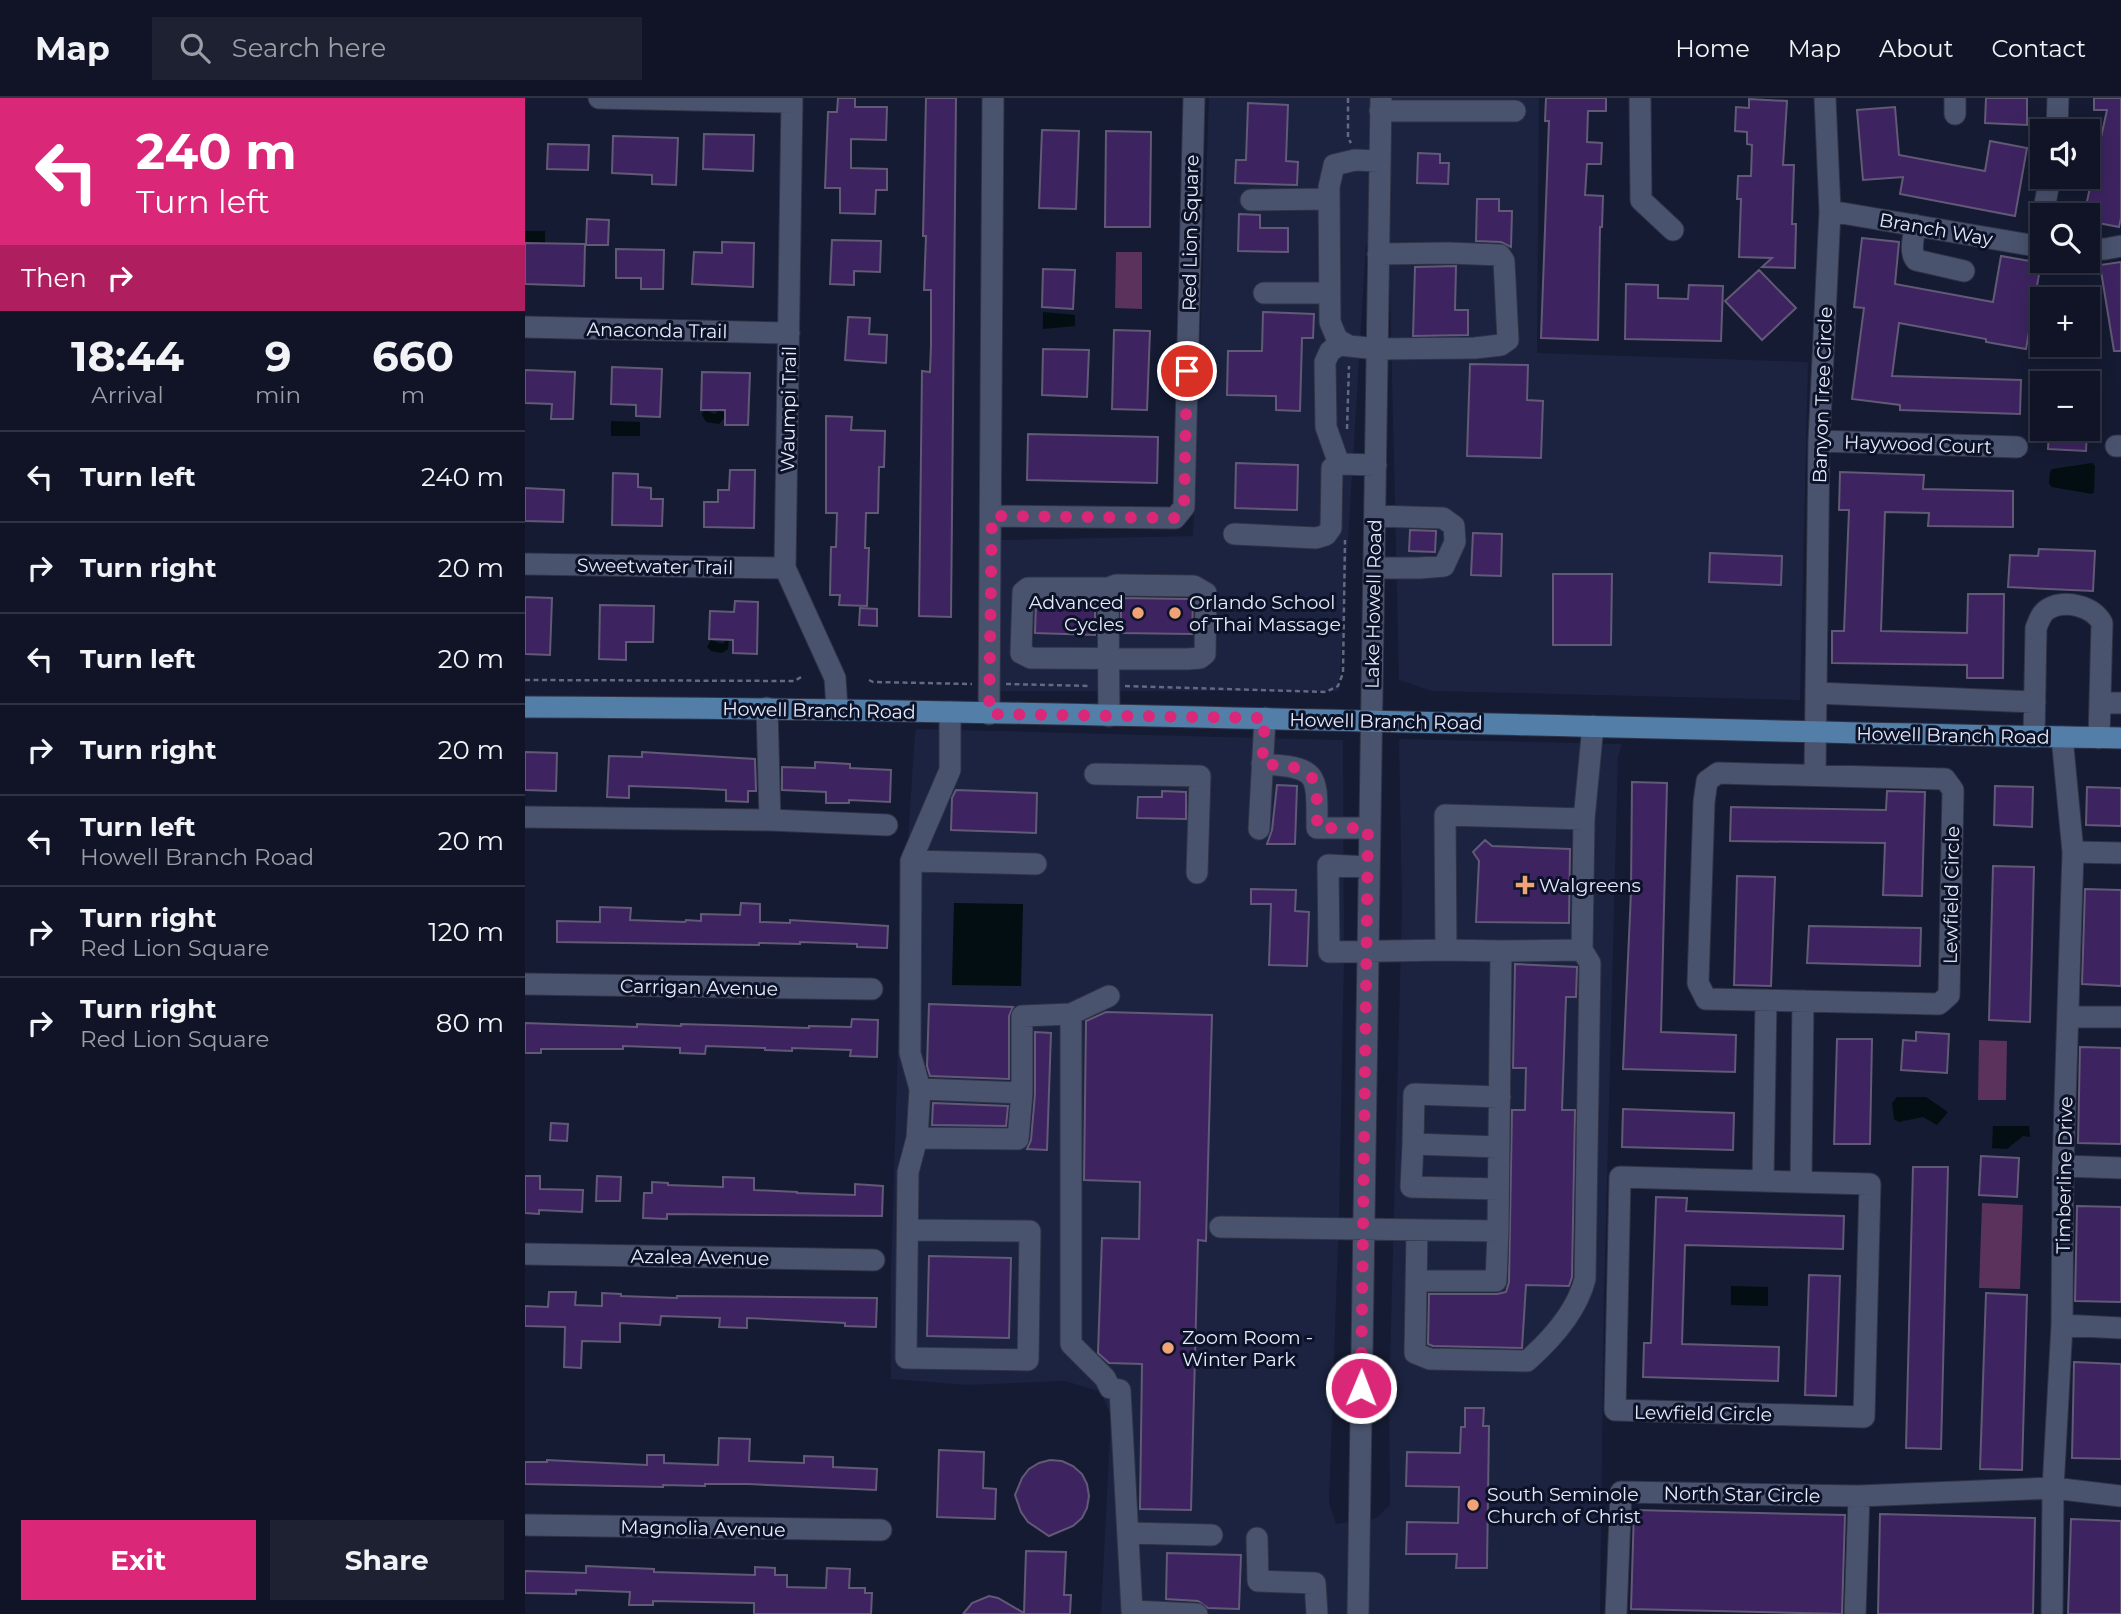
<!DOCTYPE html>
<html lang="en">
<head>
<meta charset="utf-8">
<style>
  body { margin:0; font-family:Montserrat,sans-serif; background:#1e2132; color:#f1f3f6; height:100vh; display:flex; flex-direction:column; font-size:26px; white-space:nowrap }
  * { box-sizing:border-box; margin:0 }
  p { font-size:23px; color:#9c9ea7 }
  .icon { flex:none; width:38px; height:38px; fill:none; stroke:currentColor; stroke-width:2; stroke-linecap:round; stroke-linejoin:round }
  .map { position:relative; flex:1; overflow:hidden }
  .sheet { display:flex; flex-direction:column; background:#101426; width:525px }
  .sheet>* { flex:none }
  .hud { background:#db2777; color:#fff; overflow:hidden }
  .buttons { position:absolute; left:1505px; top:21px; display:grid; gap:14px }
  .buttons a { display:grid; place-items:center; width:70px; height:70px; border-radius:0px; background:#101426; box-shadow:0 4px 18px #0003,0 0 0 2px #303343; font-size:35px }
  .pin { position:absolute; display:grid; place-items:center; width:60px; height:60px; color:#fff; margin:-30px; border:4px solid #fff; border-radius:50%; box-shadow:0 2px 7px #0007 }
  .me { position:absolute; width:77px; margin:-38px; rotate:1deg; stroke-linejoin:round; filter:drop-shadow(0 0 5px #0008) }
  .turn { display:flex; align-items:center; gap:24px; height:147px; padding:0 21px; font-size:32px }
  .turn .icon { width:91px; height:91px; stroke-width:2.5 }
  .turn b { display:block; font-size:49px; line-height:60px }
  .then { display:flex; align-items:center; height:66px; padding:0 21px; background:#0003; gap:14px; font-size:26px }
  .eta { display:flex; justify-content:space-evenly; align-items:center; height:119px; text-align:center }
  .eta b { font-size:42px; font-weight:700; line-height:49px }
  .button { display:flex; gap:14px; margin-top:auto; padding:14px 21px }
  .button a { flex:1; height:80px; border-radius:0px; background:#db2777; color:#fff; font-size:28px; font-weight:700; line-height:80px; text-align:center }
  .button a+a { background:#1e2132; color:#f1f3f6 }
  ul { padding:0; list-style:none }
  li { display:flex; align-items:center; gap:21px; height:91px; padding:0 21px; border-top:2px solid #303343 }
  li div { flex:1 }
  li b { display:block; font-size:26px }
  li em { font-style:normal }
  header { display:flex; align-items:center; gap:42px; box-sizing:border-box; height:98px; padding:0 35px; background:#101426; border-bottom:2px solid #303343 }
  header strong { font-size:33px }
  nav { display:flex; gap:38px; margin-inline-start:auto; font-size:24px }
  .search { width:490px; height:63px; background:#1e2132; display:flex; align-items:center; gap:18px; box-sizing:border-box; padding:0 24px; border-radius:0px; color:#9c9ea7; font-size:26px }
  main { display:flex; flex:1; min-height:0 }
  .map>svg:first-child { display:block }
  .built { fill:#1b2340 }
  .green { fill:#5a325b }
  .water { fill:#030e12 }
  .building { fill:#3d2461; stroke:#625976; stroke-width:2 }
  .lines { fill:none; stroke-linecap:round; stroke-linejoin:round }
  .minor-casing { stroke:#303346; stroke-width:23 }
  .major-casing { stroke:#303346; stroke-width:23 }
  .path { stroke:#63697e; stroke-width:2.5; stroke-dasharray:5 3.5; stroke-linecap:butt }
  .minor { stroke:#4a536e; stroke-width:21 }
  .major { stroke:#527ea8; stroke-width:21 }
  .route { stroke:#db2777; stroke-width:12; stroke-dasharray:0 21.6 }
  .poi-dot { fill:#efa377; stroke:#0c1228; stroke-width:2.5 }
  .labels { text-anchor:middle; stroke-width:6; stroke-linejoin:round; paint-order:stroke }
  .street-label { font-size:19px; fill:#e5eafb; stroke:#0c1228 }
  .poi-label { font-size:19px; fill:#e5eafb; stroke:#0c1228; text-anchor:start }
</style>
</head>
<body>
<header>
<strong>Map</strong>
<div class="search"><svg class="icon" aria-label="search" viewBox="0 0 24 24"><circle cx="10" cy="10" r="6"/><path d="M15 15l6 6"/></svg>Search here</div>
<nav><a>Home</a><a>Map</a><a>About</a><a>Contact</a></nav>
</header>
<main>
<section class="sheet">
<div class="hud">
<div class="turn"><svg class="icon" aria-label="left" viewBox="0 0 24 24"><path d="M17 20v-9H6M10 6l-5 5 5 5"/></svg><div><b>240 m</b>Turn left</div></div>
<div class="then">Then<svg class="icon" aria-label="right" viewBox="0 0 24 24"><path d="M7 20v-9h11M14 6l5 5-5 5"/></svg></div>
</div>
<div class="eta">
<div><b>18:44</b><p>Arrival</p></div>
<div><b>9</b><p>min</p></div>
<div><b>660</b><p>m</p></div>
</div>
<ul>
<li><svg class="icon" aria-label="left" viewBox="0 0 24 24"><path d="M17 20v-9H6M10 6l-5 5 5 5"/></svg><div><b>Turn left</b></div><em>240 m</em></li>
<li><svg class="icon" aria-label="right" viewBox="0 0 24 24"><path d="M7 20v-9h11M14 6l5 5-5 5"/></svg><div><b>Turn right</b></div><em>20 m</em></li>
<li><svg class="icon" aria-label="left" viewBox="0 0 24 24"><path d="M17 20v-9H6M10 6l-5 5 5 5"/></svg><div><b>Turn left</b></div><em>20 m</em></li>
<li><svg class="icon" aria-label="right" viewBox="0 0 24 24"><path d="M7 20v-9h11M14 6l5 5-5 5"/></svg><div><b>Turn right</b></div><em>20 m</em></li>
<li><svg class="icon" aria-label="left" viewBox="0 0 24 24"><path d="M17 20v-9H6M10 6l-5 5 5 5"/></svg><div><b>Turn left</b><p>Howell Branch Road</p></div><em>20 m</em></li>
<li><svg class="icon" aria-label="right" viewBox="0 0 24 24"><path d="M7 20v-9h11M14 6l5 5-5 5"/></svg><div><b>Turn right</b><p>Red Lion Square</p></div><em>120 m</em></li>
<li><svg class="icon" aria-label="right" viewBox="0 0 24 24"><path d="M7 20v-9h11M14 6l5 5-5 5"/></svg><div><b>Turn right</b><p>Red Lion Square</p></div><em>80 m</em></li>
</ul>
<div class="button"><a>Exit</a><a>Share</a></div>
</section>
<div class="map">
<svg width="1596" height="1516" viewBox="0 0 1596 1516">
  <rect width="100%" height="100%" fill="#151b32"/>
  <path class="built" d="M684 0H847L845 147H841L814 593H473L475 442 668 438Z
    M863 0H1014L1012 255 1283 264 1275 602 907 593 874 582 864 148Z
    M392 631 818 642 819 860 814 1118 804 1405 811 1426 826 1424 825 1516H576L586 1318 576 1294 540 1283 442 1287 366 1281V1174L376 849 390 634Z
    M874 641 1097 646 1093 659 1079 1200 1075 1516H841L842 1422 851 1420 865 1407 864 1304 877 808Z"/>
  <path class="green" d="M591 154H617V211L590 210Z
    M1454 942 1482 943 1481 1002H1453Z
    M1457 1105 1498 1107 1495 1191 1454 1190Z"/>
  <path class="water" d="M0 133H20V147L0 146Z
    M518 214 550 217V228L518 231Z
    M182 313 190 316 193 313 199 314 200 319 194 326 181 324 177 317 178 314Z
    M86 323 115 324V338H86Z
    M1567 365 1570 368 1569 394 1567 396 1527 389 1524 386 1525 374 1527 371Z
    M186 542 198 546 201 542H204L203 551 197 555 186 553 182 549Z
    M429 805 498 806 496 888 427 887Z
    M1372 999H1401L1423 1014 1412 1027 1398 1019 1374 1024 1369 1021 1367 1005Z
    M1468 1028H1504L1505 1039 1498 1038 1482 1051 1467 1050Z
    M1206 1188 1243 1189V1208L1206 1207Z"/>
  <path class="building" d="M313 0H330V9H362L361 42 326 41V70L362 71V92H351L350 116 315 115V90H300L303 14H312Z
    M401 0H431L426 519 394 518 397 273 405 274 406 247V192H399L401 138H398Z
    M1021 0H1081V13H1063L1062 44 1077 45 1076 66H1062L1060 97 1078 98 1077 129H1075L1073 242 1016 240 1024 23H1020Z
    M1461 0H1502V27L1460 25Z
    M1569 0H1596V120L1594 129 1563 123V117H1559L1582 12H1569Z
    M1224 1 1262 3 1258 67H1269L1267 126H1271L1270 170 1237 169 1247 160 1214 159 1216 101H1212L1213 78H1226L1227 47 1222 46V34L1210 33 1211 9 1224 10Z
    M723 5 763 7 761 63 773 64 772 87 710 85 711 62H721Z
    M1370 9 1374 57 1460 73 1465 43 1502 50 1490 118 1375 96 1378 79 1338 82 1332 12Z
    M517 32 554 33 551 111 514 110Z
    M581 33 626 34 625 129H580Z
    M179 36 229 37 228 73 178 71Z
    M88 38 153 40 151 87 127 86V77L87 75Z
    M23 46 64 47 63 72 22 71Z
    M893 55 915 56V65H924L923 86 892 85Z
    M952 101H974V113H987L986 149 976 144 951 143Z
    M714 116 735 117V130H763V154L713 153Z
    M62 121 84 122 83 147H61Z
    M1337 140 1374 144 1370 186 1468 204 1476 158 1516 165 1501 251 1461 244V241L1374 225 1367 278 1496 282 1495 316 1375 312V307L1327 301 1339 210 1329 209Z
    M307 142 356 143 355 174 329 173V187L305 186Z
    M197 144 229 145 228 189 167 186 169 154 197 155Z
    M0 145 60 146 59 188 0 186Z
    M91 151 139 152 138 191H116V180H91Z
    M1596 164V253H1589L1575 167Z
    M931 168 930 212H943V237L888 238 890 169Z
    M518 171 550 172 548 211 517 209Z
    M1234 172 1271 210 1237 242 1200 203Z
    M1101 186 1133 187V200L1163 201 1164 187 1198 188 1196 243 1100 241Z
    M738 214 789 216 788 240H777L775 313 751 312V298L702 297 703 253H737Z
    M323 219 345 220 344 236 362 237 361 265 320 262Z
    M589 232 625 233 622 312 587 311Z
    M518 251 564 252 562 299 517 297Z
    M945 266 1003 267 1002 302 1018 303 1016 360 942 358Z
    M87 269 137 271 135 319 111 318V307L86 306Z
    M0 272 50 274 48 321H26L27 306 0 305Z
    M177 274 225 275 223 327H200V312H176Z
    M301 318 327 319 326 332 360 333 359 369H354L353 415H341L340 450H344L342 508 314 507 315 497H305L306 449H311L312 415H301Z
    M1524 331H1562L1561 353 1523 351Z
    M503 336 633 339 632 385 502 382Z
    M711 365 773 367 772 412 710 410Z
    M205 372H230L229 430 179 429V404H193V392H204Z
    M1315 374 1399 377 1398 391 1488 393V429L1403 428 1404 415 1360 414 1356 533 1442 535 1443 496H1479L1478 580H1442V567L1307 565V533H1319L1324 412H1314Z
    M88 375 113 376V389L126 390V401H138L137 428 87 427Z
    M0 390 39 392 38 424 0 423Z
    M885 432 911 433 910 454 884 453Z
    M948 435 977 436 976 478 946 477Z
    M1514 451 1570 453 1568 493 1483 489 1485 457 1513 458Z
    M1185 455 1257 458 1256 487 1184 484Z
    M1028 476H1087L1086 547H1028Z
    M0 499 27 500 25 557 0 556Z
    M596 500 665 501 668 502 667 536 596 535Z
    M210 503 233 504 232 556 208 555V542L184 541 185 513 209 514Z
    M511 503H570V537L510 535Z
    M75 507 129 508 128 544H101V562L74 561Z
    M335 510 352 511V528L334 527Z
    M0 654 32 655 31 693 0 692Z
    M117 654 230 661 231 693H223V704L201 703V692L162 690 104 688V700L82 699 84 658 117 659Z
    M290 664 325 666V670L366 672 365 704 324 702V705H301V694L257 692V669L290 670Z
    M1107 684 1142 685 1136 934 1211 937 1210 974 1098 971 1106 794Z
    M752 687 772 688 770 746H742L747 732Z
    M1470 688 1508 689 1507 729 1469 727Z
    M1562 689 1596 690V728L1561 727Z
    M431 692 512 695 511 735 426 732 427 700Z
    M637 693 661 694V721L612 720 613 699H637Z
    M1362 693 1400 694 1397 798 1358 797 1360 745 1205 743 1206 709 1361 712Z
    M960 742 967 748 1045 751 1044 825 951 824 954 763 948 754Z
    M1468 768 1509 769 1505 924 1464 922Z
    M1212 778 1250 779 1246 888 1209 887Z
    M726 791 771 792 770 813 784 814 782 868 744 867 746 806H726Z
    M1560 791 1596 792V888L1557 886Z
    M216 805 235 806V824L265 825V822L363 828 362 850 332 849V846L275 844V846L234 845V847L32 844V823L75 824V809L106 810 105 822 160 824 161 822 176 823V816L215 817Z
    M1284 828 1396 830 1395 868 1282 865Z
    M990 866 1052 869 1051 899H1041L1037 1012H1050L1047 1179 1044 1188 1001 1187 997 1250 908 1248 903 1246 904 1196H972L981 1194 984 1184 987 1012H1000L1001 970H988Z
    M404 906 488 909 484 918V981L405 978 402 968Z
    M581 914 687 917 681 1143 673 1142 666 1412 615 1411 617 1266 584 1265 573 1255 577 1140 614 1141 615 1084 559 1082 561 923Z
    M327 921 353 922 352 959 325 958 326 952 267 950V953L240 952V950L181 948 180 956 155 955V950L98 948V951H16V955H0V925L112 929V926L156 928V926L284 930V928L326 929Z
    M510 934 526 935 522 1052 502 1051 506 1042 510 996Z
    M1391 934 1424 936 1422 975 1376 972 1378 942 1391 943Z
    M1312 941H1347L1345 1046H1309Z
    M1555 949 1596 950V1046L1553 1045Z
    M408 1005 483 1008 481 1028 407 1027Z
    M1098 1011 1209 1015 1208 1052 1097 1049Z
    M26 1025 43 1026 42 1043 25 1042Z
    M1456 1058 1494 1060 1492 1099 1454 1097Z
    M1388 1069H1423L1416 1351 1381 1350Z
    M0 1078H15V1091L58 1092 57 1114 14 1112V1116L0 1115Z
    M72 1078 96 1079 95 1103H71Z
    M198 1079 229 1080V1092L272 1094V1095L330 1097V1086L358 1088 357 1118 142 1116V1121L118 1120 119 1095H127V1084L143 1085V1087L198 1089Z
    M1131 1099 1162 1100 1161 1113 1319 1118 1318 1151 1160 1147 1157 1246 1254 1249 1253 1283 1118 1279 1119 1245H1126Z
    M1552 1108 1596 1109V1204L1550 1203Z
    M404 1158 486 1160 484 1240 402 1238Z
    M1284 1177 1315 1178 1311 1298 1280 1297Z
    M24 1194H51L50 1207 77 1208V1195L96 1196V1198L152 1200V1198L352 1200 351 1229 320 1228V1225L222 1220V1230L194 1229 195 1220 136 1218 135 1227 95 1225V1244L57 1243 56 1270 39 1269 40 1229 0 1228V1208L23 1209Z
    M1461 1195 1502 1197 1497 1372 1455 1371Z
    M1549 1264 1596 1266V1361L1547 1360Z
    M940 1310H959L958 1328H964L962 1470H931L932 1456H881L882 1424 933 1425 934 1389 881 1388 882 1354 935 1355 936 1329H940Z
    M194 1340 225 1341 224 1363 279 1365V1358L308 1359V1369L352 1371 351 1392 223 1386H180V1388L138 1387V1389L0 1386V1364H22V1362L122 1367V1357H139V1365L193 1367Z
    M414 1352 459 1354 458 1390 471 1391 470 1421 412 1419Z
    M525 1362 537 1363 548 1368 557 1376 562 1386 564 1398 562 1410 557 1420 548 1428 524 1438 503 1424 496 1414 490 1397 497 1380 504 1371 514 1365Z
    M1109 1412 1320 1417 1317 1516 1106 1511Z
    M1355 1416 1510 1420 1508 1516H1353Z
    M1546 1421 1596 1423V1516H1543Z
    M501 1453 541 1454 539 1497H546L545 1516H438L447 1505 464 1498 473 1500 499 1515Z
    M642 1455 716 1457 714 1511 683 1510 673 1503 641 1501Z
    M61 1468 129 1471V1474L230 1477V1469L250 1470V1477H262V1489L301 1490 302 1470 325 1471 324 1490H340V1495H347L346 1516H229V1505L128 1503V1507H104L105 1494 51 1492V1496L0 1495V1473L61 1475Z"/>
  <g class="lines">
    <g class="minor-casing">
      <path id="minor" d="M74 0 267 4
        M267 0 260 470 310 580 312 610
        M1115 0 1116 102 1148 132
        M855 13H990
        M1430 16V0
        M1532 33 1533 0
        M726 102 804 101
        M1305 113 1517 149
        M1518 117 1525 79
        M1390 127C1389 138 1384 154 1391 162L1439 173
        M1563 151H1580L1596 148
        M739 195H803
        M0 229 264 235
        M824 248 812 241 805 224 804 89 809 67 830 62 855 63
        M1294 343 1492 349
        M1591 348H1596
        M814 366 801 329 800 264 805 253 815 247 852 251 950 250 976 247 983 242 979 163 975 157 924 155 853 156
        M467 418 650 420 659 409 669 0
        M709 436 791 440 801 437 806 430 807 370 814 366 851 367
        M0 466 260 470
        M849 470H895L919 468 930 444 929 428 918 420 850 418
        M591 487 669 488 681 495 680 556 675 560 663 561 506 560 496 555 498 494 503 490H583Z
        M583 490 584 618
        M1291 595 1510 604
        M1575 605H1596
        M242 610 245 722 362 727
        M425 614V672L386 763 385 955 395 991 497 995V918L546 916 584 898
        M464 616 468 0
        M1509 639 1511 530C1514 523 1516 515 1523 511 1540 501 1568 508 1577 525L1574 640
        M737 666C795 669 792 676 792 730H843
        M1193 675 1420 681 1428 692 1424 897 1414 906 1181 901 1173 885 1179 704 1182 683Z
        M570 676 675 678 672 775
        M1290 676 1294 343 1305 113 1300 0
        M0 719 245 722
        M1059 721 1068 628
        M734 731 740 620
        M1548 754 1596 755
        M386 763 511 766
        M843 769 803 767 804 854 921 852
        M0 886 347 891
        M546 916V1246L580 1280 585 1290 595 1292 607 1513 672 1516
        M1543 919H1596
        M392 1040 493 1041 497 995
        M888 1046 886 1089 973 1091
        M974 1049 888 1046 889 996 975 999
        M1538 1068 1596 1070
        M1095 1079 1345 1086 1339 1319 1090 1312Z
        M1238 1083 1241 902
        M1276 1084 1278 903
        M695 1129 973 1133 976 853 921 852 920 717 1059 721 1057 852 976 853
        M383 1132 505 1133 503 1262 381 1260 383 1074 392 1040 395 991
        M892 1132 890 1255 905 1261 1002 1263C1027 1241 1052 1213 1060 1181L1065 865 1057 852
        M0 1156 349 1162
        M891 1183H971L973 1133
        M1537 1227 1596 1230
        M0 1427 356 1432
        M603 1435 687 1437
        M732 1440 733 1483 790 1485 792 1516
        M833 1516 856 0
        M1091 1516 1096 1394 1334 1398 1528 1390 1596 1398
        M1330 1516 1334 1398
        M1527 1516 1528 1390 1537 1227 1538 1068 1548 754 1537 639"/>
    </g>
    <g class="major-casing">
      <path id="major" d="M0 609C532 611 1064 631 1596 640"/>
    </g>
    <path class="path" d="M823 0V40L826 45
      M822 331 824 268
      M0 582 269 583 278 578
      M344 582 348 584 447 586
      M481 586 566 588
      M600 588 801 594 813 588 818 575 820 442"/>
    <use href="#minor" class="minor"/>
    <use href="#major" class="major"/>
  </g>
  <g class="lines">
    <path class="route" d="M662 273 659 409 650 420 467 418 464 616 740 620 737 666C795 669 792 676 792 730H843L836 1290"/>
  </g>
  <g class="poi-dot">
    <circle cx="613" cy="515" r="7"/>
    <circle cx="650" cy="515" r="7"/>
    <path d="M996.5 776.5h7v7h7v7h-7v7h-7v-7h-7v-7h7z"/>
    <circle cx="643" cy="1250" r="7"/>
    <circle cx="948" cy="1407" r="7"/>
  </g>
  <g class="labels">
    <g class="street-label">
      <text transform="translate(1411 131) rotate(10)" y="7">Branch Way</text>
      <text transform="translate(665 135) rotate(-89)" y="7">Red Lion Square</text>
      <text transform="translate(132 232) rotate(1)" y="7">Anaconda Trail</text>
      <text transform="translate(1297 297) rotate(-88)" y="7">Banyon Tree Circle</text>
      <text transform="translate(263 311) rotate(-89)" y="7">Waumpi Trail</text>
      <text transform="translate(1393 346) rotate(2)" y="7">Haywood Court</text>
      <text transform="translate(130 468) rotate(1)" y="7">Sweetwater Trail</text>
      <text transform="translate(848 506) rotate(-89)" y="7">Lake Howell Road</text>
      <text transform="translate(294 612) rotate(1)" y="7">Howell Branch Road</text>
      <text transform="translate(861 623) rotate(1)" y="7">Howell Branch Road</text>
      <text transform="translate(1428 637) rotate(1)" y="7">Howell Branch Road</text>
      <text transform="translate(1426 797) rotate(-89)" y="7">Lewfield Circle</text>
      <text transform="translate(174 889) rotate(1)" y="7">Carrigan Avenue</text>
      <text transform="translate(1539 1077) rotate(-89)" y="7">Timberline Drive</text>
      <text transform="translate(175 1159) rotate(1)" y="7">Azalea Avenue</text>
      <text transform="translate(1178 1315) rotate(1)" y="7">Lewfield Circle</text>
      <text transform="translate(1217 1396) rotate(1)" y="7">North Star Circle</text>
      <text transform="translate(178 1430) rotate(1)" y="7">Magnolia Avenue</text>
    </g>
    <g class="poi-label">
      <text x="599" y="511" text-anchor="end">Advanced<tspan x="599" dy="22">Cycles</tspan></text>
      <text x="664" y="511">Orlando School<tspan x="664" dy="22">of Thai Massage</tspan></text>
      <text x="1014" y="794">Walgreens</text>
      <text x="657" y="1246">Zoom Room -<tspan x="657" dy="22">Winter Park</tspan></text>
      <text x="962" y="1403">South Seminole<tspan x="962" dy="22">Church of Christ</tspan></text>
    </g>
  </g>
</svg>
<div class="buttons">
<a><svg class="icon" aria-label="sound" viewBox="0 0 24 24"><path d="M4 9h4l5-4v14l-5-4H4zM17 9q2 3 0 6"/></svg></a>
<a><svg class="icon" aria-label="search" viewBox="0 0 24 24"><circle cx="10" cy="10" r="6"/><path d="M15 15l6 6"/></svg></a>
<a>+</a>
<a>−</a>
</div>
<div class="pin" style="left:662px;top:273px;background:#d93025"><svg class="icon" aria-label="arrive" viewBox="0 0 24 24"><path d="M6 21V4h12l-3 4 3 4H6"/></svg></div>
<svg class="me" style="left:836px;top:1290px" viewBox="-20 -20 40 40"><circle r="17" fill="#db2777" stroke="#fff" stroke-width="3"/><path d="M0-11L8 9 0 5-8 9z" fill="#fff"/></svg>
</div>
</main>
</body>
</html>
